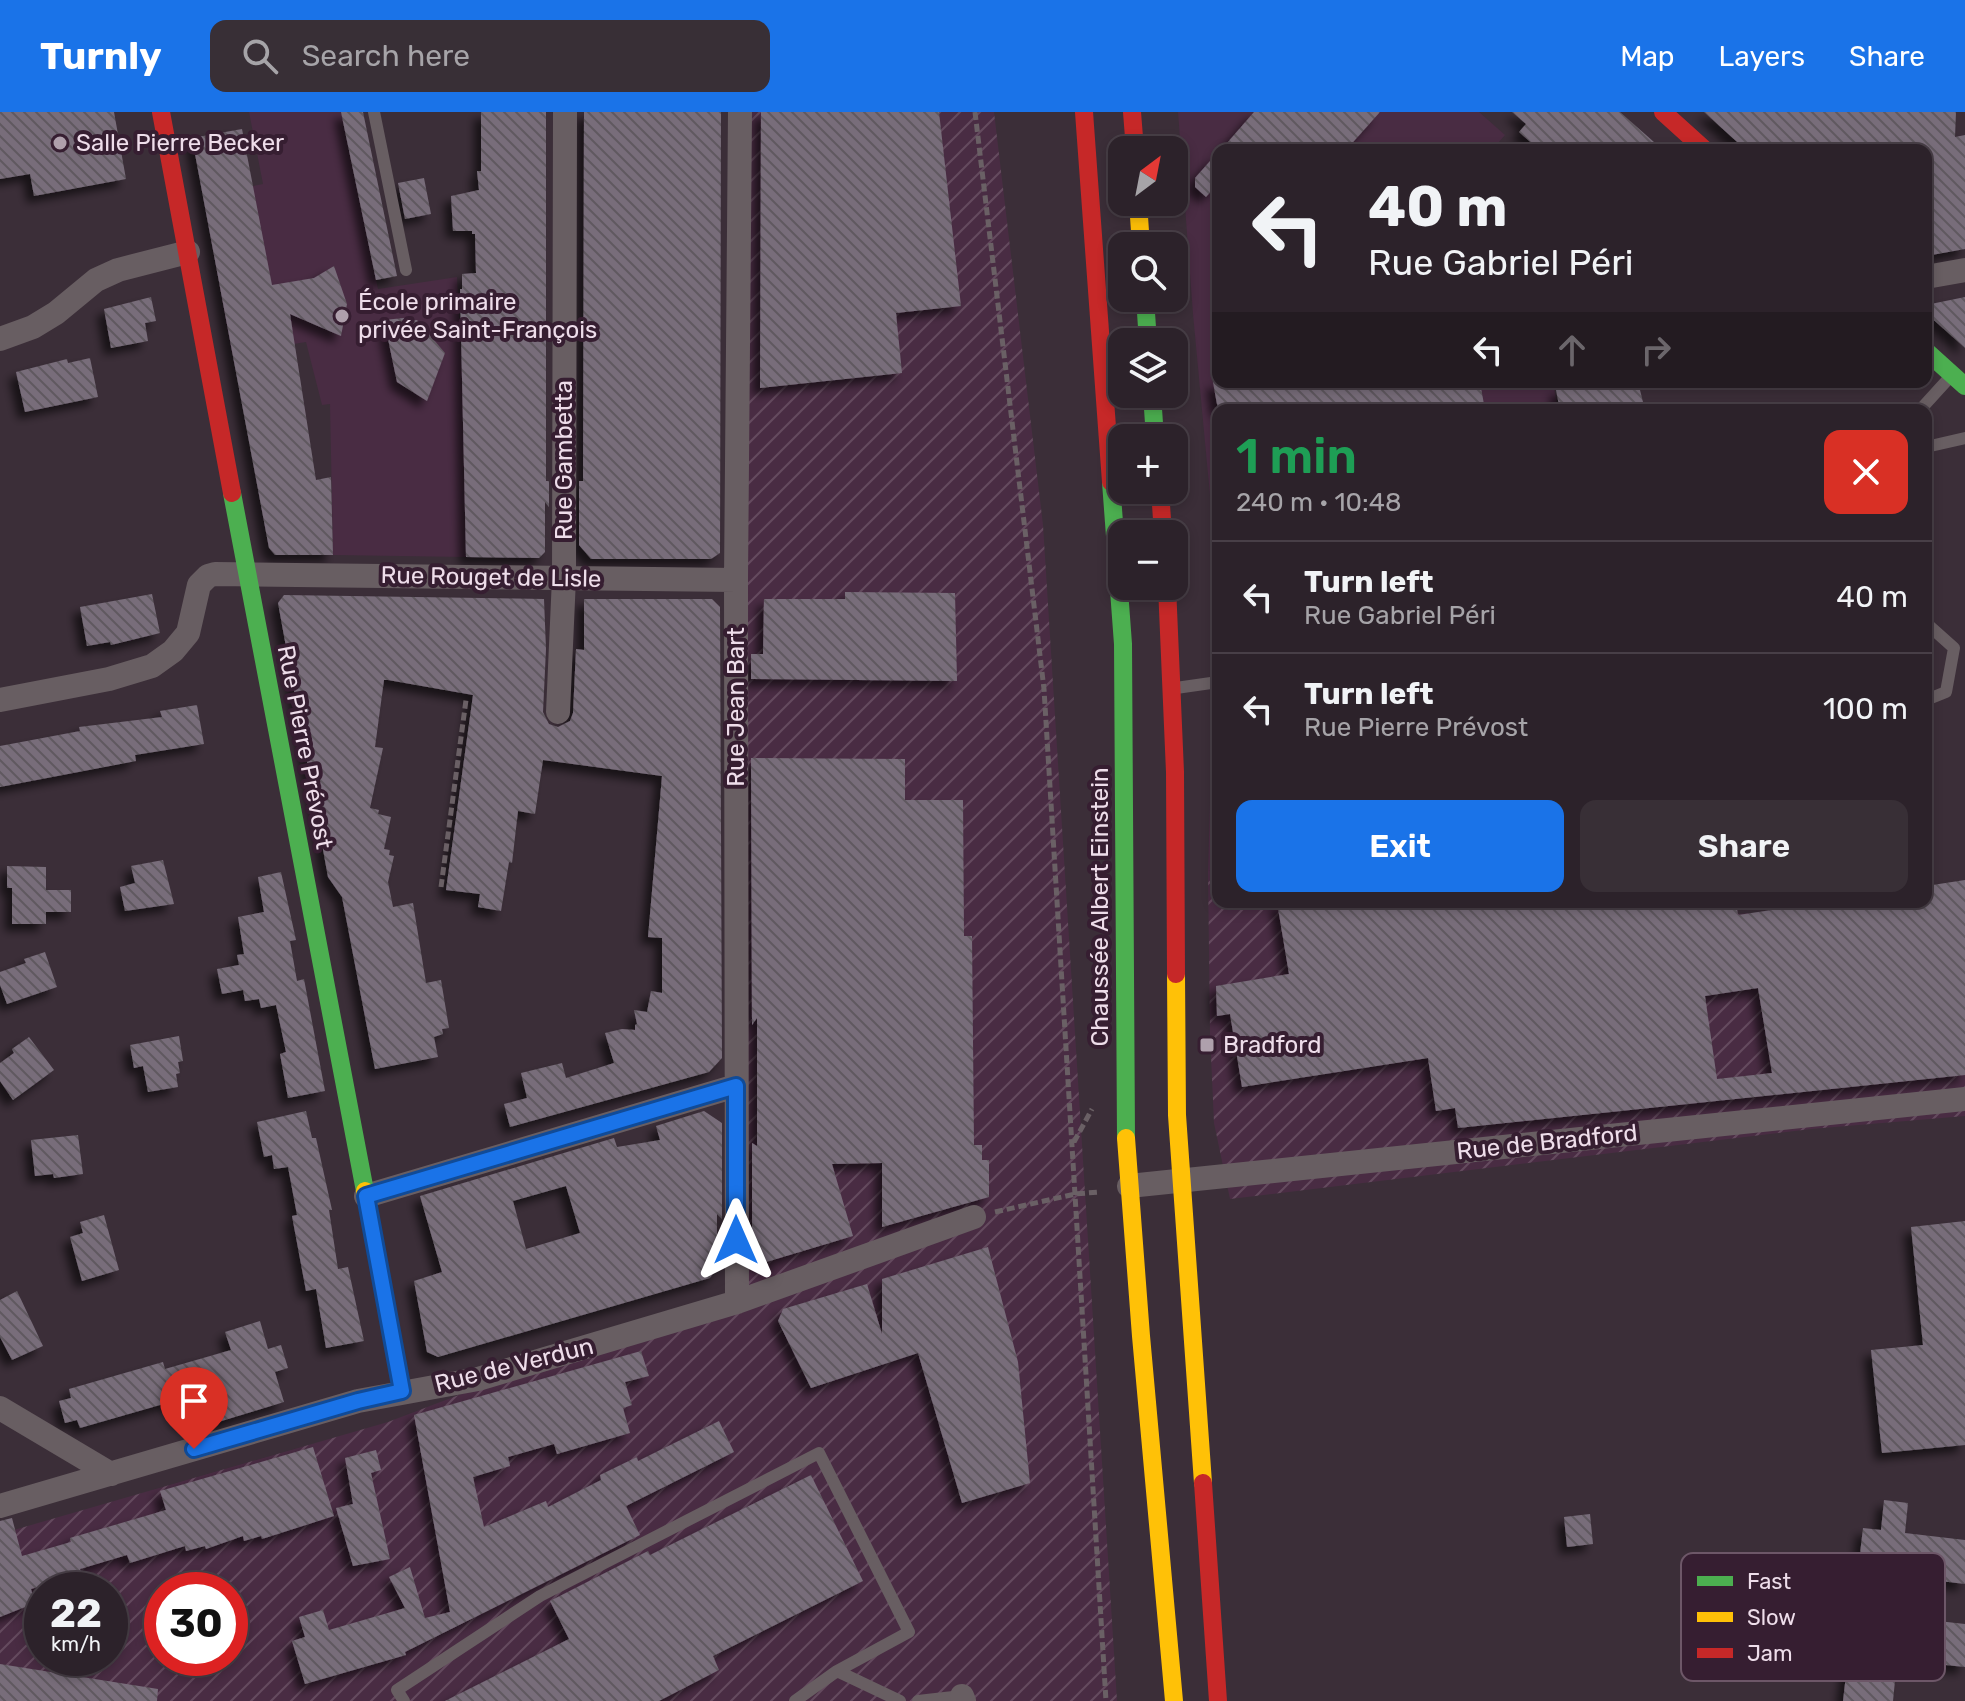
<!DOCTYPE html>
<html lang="en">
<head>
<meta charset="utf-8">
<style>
  body { margin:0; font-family:Rubik,sans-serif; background:#382f36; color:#f1f3f6; height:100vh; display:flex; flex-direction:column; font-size:30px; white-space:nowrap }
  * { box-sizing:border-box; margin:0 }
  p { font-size:26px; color:#a6a4a8 }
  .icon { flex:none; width:44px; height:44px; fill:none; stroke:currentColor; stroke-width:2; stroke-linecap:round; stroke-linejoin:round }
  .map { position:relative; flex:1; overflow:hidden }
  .details { position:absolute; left:1212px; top:292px; width:720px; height:504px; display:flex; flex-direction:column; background:#2c222a; border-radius:16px; box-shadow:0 4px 12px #0003,0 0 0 2px #483f47 }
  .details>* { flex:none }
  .guide { position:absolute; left:1212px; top:32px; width:720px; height:244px; border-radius:16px; box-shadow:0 4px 12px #0003,0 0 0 2px #483f47; background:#2c222a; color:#f1f3f6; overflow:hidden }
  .needle { width:52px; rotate:32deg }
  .fabs { position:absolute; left:1108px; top:24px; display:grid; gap:16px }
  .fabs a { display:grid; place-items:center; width:80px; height:80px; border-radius:16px; background:#2c222a; box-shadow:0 4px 12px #0003,0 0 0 2px #483f47; font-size:40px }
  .speed { position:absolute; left:24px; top:1460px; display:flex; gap:16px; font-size:40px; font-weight:700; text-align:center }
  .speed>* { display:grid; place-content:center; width:104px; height:104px; border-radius:50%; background:#2c222a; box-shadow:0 4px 12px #0003,0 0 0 2px #483f47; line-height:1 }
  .speed small { font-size:20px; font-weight:400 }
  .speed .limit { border:12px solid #d22; background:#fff; color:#111 }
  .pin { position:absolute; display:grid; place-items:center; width:68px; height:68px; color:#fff; margin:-82px -34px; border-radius:50% 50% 50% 0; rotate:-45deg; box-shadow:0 0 8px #0007 }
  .pin .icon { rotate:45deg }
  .me { position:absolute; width:88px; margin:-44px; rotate:0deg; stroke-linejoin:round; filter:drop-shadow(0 0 6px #0008) }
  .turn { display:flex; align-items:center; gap:28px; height:168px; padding:0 24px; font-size:36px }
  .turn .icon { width:104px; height:104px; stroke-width:2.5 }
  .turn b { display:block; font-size:56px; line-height:68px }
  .lanes { display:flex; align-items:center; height:76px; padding:0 24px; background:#0003; justify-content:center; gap:40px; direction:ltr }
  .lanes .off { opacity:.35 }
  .round { display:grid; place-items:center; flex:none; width:84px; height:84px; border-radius:16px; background:#382f36 }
  .overview { display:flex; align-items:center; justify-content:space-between; height:136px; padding:0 24px }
  h1 { font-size:48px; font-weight:600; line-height:60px; color:#1e9e55 }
  .button { display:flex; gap:16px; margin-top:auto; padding:16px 24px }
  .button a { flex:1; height:92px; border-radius:16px; background:#1a73e8; color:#fff; font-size:32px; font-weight:600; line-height:92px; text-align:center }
  .button a+a { background:#382f36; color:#f1f3f6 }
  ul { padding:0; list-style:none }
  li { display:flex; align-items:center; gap:24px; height:112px; padding:0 24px; border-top:2px solid #483f47 }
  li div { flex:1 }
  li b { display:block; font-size:30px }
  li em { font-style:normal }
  header { display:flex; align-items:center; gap:48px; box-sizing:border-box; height:112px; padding:0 40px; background:#1a73e8; color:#fff }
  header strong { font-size:38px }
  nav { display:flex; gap:44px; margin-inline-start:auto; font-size:28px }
  .search { width:560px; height:72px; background:#382f36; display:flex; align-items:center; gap:20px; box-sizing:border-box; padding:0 28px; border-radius:16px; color:#a6a4a8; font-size:30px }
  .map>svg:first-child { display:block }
  .built { fill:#492c43 }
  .industrial { fill:url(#industrial-furrows); fill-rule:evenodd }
  .building { fill:url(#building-back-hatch); fill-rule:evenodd; filter:url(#shadow) }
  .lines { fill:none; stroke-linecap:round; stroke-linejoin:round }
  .path { stroke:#6a6065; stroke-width:5; stroke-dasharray:8 4; stroke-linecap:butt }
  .lane { stroke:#685e62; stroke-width:12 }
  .street { stroke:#685e62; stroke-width:24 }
  .fast { stroke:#4caf50; stroke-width:18 }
  .slow { stroke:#ffc107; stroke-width:18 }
  .jam { stroke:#c62828; stroke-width:18 }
  .route-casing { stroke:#114b97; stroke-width:20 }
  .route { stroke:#1a73e8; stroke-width:14 }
  .poi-dot { fill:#afa0ac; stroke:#361e31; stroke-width:3 }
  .labels { text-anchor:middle; stroke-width:8; stroke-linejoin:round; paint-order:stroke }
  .poi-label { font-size:24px; fill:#eeddea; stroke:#361e31; text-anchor:start }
  .street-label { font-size:24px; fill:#eeddea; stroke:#361e31 }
  .key { fill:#361e31; stroke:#6d5768; stroke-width:2 }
  .key-label { font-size:22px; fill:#eeddea }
</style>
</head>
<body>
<header>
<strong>Turnly</strong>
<div class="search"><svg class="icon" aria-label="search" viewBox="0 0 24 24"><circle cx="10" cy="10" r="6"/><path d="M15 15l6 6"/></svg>Search here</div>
<nav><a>Map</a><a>Layers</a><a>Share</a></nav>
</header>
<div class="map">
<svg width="1965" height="1589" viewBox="0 0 1965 1589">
  <defs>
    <pattern id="industrial-furrows" width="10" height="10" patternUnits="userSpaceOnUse" patternTransform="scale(2)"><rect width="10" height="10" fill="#492c43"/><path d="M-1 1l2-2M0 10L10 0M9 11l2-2" fill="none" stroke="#644a5e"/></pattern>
    <pattern id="building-back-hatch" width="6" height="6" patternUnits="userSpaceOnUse" patternTransform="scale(2)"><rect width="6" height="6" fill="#786d7a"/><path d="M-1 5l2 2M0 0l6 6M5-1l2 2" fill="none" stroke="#605860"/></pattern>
    <filter id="shadow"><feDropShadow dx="-7" dy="7" stdDeviation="4" flood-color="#0009"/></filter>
  </defs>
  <rect width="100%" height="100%" fill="#3b2e38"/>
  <path class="built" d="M249 0H341L378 177 457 165 464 301 466 445 333 443 330 292 322 293 306 230 232 242 203 84 263 72Z
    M1178 0H1479L1505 23 1492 38H1218V270H1585L1554 276 1558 298H1218V758L1208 759 1211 655V394L1193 202Z"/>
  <path class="industrial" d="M735 0H994L1043 413 1117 1589H0V1422L388 1310 748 1173ZM42 1478H110V1546H42ZM162 1478H230V1546H162Z
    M1218 758V790H1736L1738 802 1926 790 1965 773V1004L1811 1017 1230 1087 1214 1011 1210 921 1208 759Z"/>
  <path class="building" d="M0 0H114L126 67 34 84 30 62 0 67Z
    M341 0H363L397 164 376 168Z
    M481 0H546V369H549V395L545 390V440L539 446 466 445 460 177H462V162L476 161 475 122H472V119H453L451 84 479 78 477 59H481Z
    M584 0H721L720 441 711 447H591L579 433V369H583Z
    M761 0H939L961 194 896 201 902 261 760 276Z
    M1254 0H1380L1346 38H1221Z
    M1512 0H1620L1663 38H1549L1542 31 1537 36 1519 20 1526 12Z
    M1704 0H1956L1955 25 1965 23V137L1926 144V38H1746Z
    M242 17 272 173 314 166 334 154 347 192 341 224 290 202 316 368 331 365 333 443H275L269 436 192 26Z
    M1218 40V72L1206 85 1195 75V66Z
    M424 66 431 102 405 107 398 71Z
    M151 185 156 209 145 211 148 229 111 236 104 197Z
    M1965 185V236L1926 201V193Z
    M404 206 405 209 417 208 445 241 427 289 397 270 384 208Z
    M90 246 98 285 25 300 16 260 67 247 68 251Z
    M1213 270H1480L1485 298H1218Z
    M1598 270H1638L1645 298H1560L1556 278Z
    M845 480 955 481 957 569 751 567V542H763L764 487H845Z
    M152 482 160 521 111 533 110 530 87 534 80 495Z
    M284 483 544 487 546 537 543 600 549 612 558 615 570 609 573 601 576 537 584 538V487H712L720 495 722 946 709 960 510 1015 504 992 527 986 521 961 562 951 566 966 614 951 605 921 622 917 635 918V913L637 912 634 898 647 900 651 879 662 881V826L648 825 662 664 543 648 535 702 518 699 512 751 509 750 501 799 478 795 480 782 446 778 473 583 388 568H384L375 635 383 636 370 696 379 698 378 702 391 705 384 737 390 738 389 743 394 744 388 770 393 795 413 791 426 871 441 868 449 916 442 917 443 922 434 925 438 945 375 957 342 785 328 765 278 491Z
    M197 593 204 632 135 643 136 649 0 675V634L80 619 79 615 162 605 160 599Z
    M751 646 905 647V688H963L964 824H972L974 1033H982V1048H989V1085L882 1115V1051L832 1052 853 1124 763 1151 752 1139V1031L757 1034V906L752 913Z
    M163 748 174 792 125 799 120 775 135 771 131 754Z
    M7 754 46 755V778H71V800H46V812H12V776H7Z
    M281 760 296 828 290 829 297 869 304 867 325 979 288 986 280 942 286 940 276 893 261 896 259 887 245 889 243 878 222 882 217 857 239 853 237 843 244 842 238 805 264 800 258 765Z
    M1965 768V963L1458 1016 1455 996 1436 999 1428 946 1242 975 1230 902 1217 904 1216 874 1289 862 1277 790H1736L1738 803 1824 790H1926V774ZM1758 876 1772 961 1717 967 1705 884Z
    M45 840 57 875 7 892 0 873V860L26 851 24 847Z
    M179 924 183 949 178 950 180 961 176 962 178 975 148 980 143 954 134 956 130 933Z
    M29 925 54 958 13 988 0 969V951L14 941 12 937Z
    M306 999 312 1026H316L332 1098H329L338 1157 348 1155 364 1229 326 1236 316 1177 306 1179 292 1104 297 1103 288 1055 274 1057 272 1043 264 1045 257 1010Z
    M704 999 722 1011V1107L717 1102V1156L710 1166 438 1245 427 1240 414 1169 442 1160 420 1084 614 1026 617 1035 660 1028 656 1014ZM566 1074 580 1121 526 1137 513 1089Z
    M78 1023 83 1062 54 1066 53 1062 35 1064 31 1028Z
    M104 1103 119 1158 82 1169 70 1125 83 1121 80 1110Z
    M1965 1109V1333L1882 1341 1871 1238 1923 1233 1911 1115Z
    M988 1135 1018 1250 1030 1371 962 1391 918 1241 811 1276 778 1209 783 1197 867 1172 882 1222V1167Z
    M17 1179 43 1234 12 1248 0 1225V1188Z
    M260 1209 268 1237 281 1233 288 1256 275 1260 284 1290 215 1311 213 1304 188 1312 186 1306 180 1308 174 1289 80 1316 77 1308 65 1311 59 1289 71 1286 69 1277 163 1250 165 1257 231 1238 225 1220Z
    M641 1239 649 1264 625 1270 632 1293 623 1296 630 1321 557 1342 554 1332 508 1345 510 1354 473 1365 484 1415 546 1389 548 1395 601 1368 600 1363 637 1345 638 1349 719 1309 734 1340 626 1394 640 1423 405 1540 406 1543 305 1572 292 1529 305 1525 299 1505 323 1498 329 1518 405 1496 389 1465 410 1455 425 1506 450 1500 414 1303Z
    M313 1335 334 1404 262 1427 261 1424 244 1429 243 1424 206 1437 205 1434 186 1439 185 1434 130 1451 127 1443 80 1457 82 1463 31 1477 35 1491 0 1505V1409L12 1406 22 1444 71 1430 70 1426 166 1398 160 1379Z
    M376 1338 381 1358 371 1361 390 1447 353 1454 336 1396 353 1392 345 1346Z
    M811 1363 863 1469 713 1544 719 1558 659 1589H445L569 1527 550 1489 648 1439 650 1443Z
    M1884 1388 1908 1391 1905 1421 1965 1428V1472L1907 1465 1902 1505 1965 1512V1555L1897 1548 1893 1589H1843L1863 1416 1881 1418Z
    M1590 1402 1593 1432 1567 1435 1564 1405Z
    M0 1552 158 1577 157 1589H0Z"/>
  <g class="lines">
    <path class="path" d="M975 0 1044 577 1106 1589
      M441 775 466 588
      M1074 1030 1092 997
      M995 1100 1075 1082 1099 1080"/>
    <path class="lane" d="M374 0 406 158
      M1920 298 1950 265
      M1926 335 1965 326
      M1926 511 1954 536 1946 580 1926 588
      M1176 576 1218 570
      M837 1559 900 1589
      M404 1589 397 1578 540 1484 819 1341 909 1520 837 1559 795 1589
      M918 1589 962 1584"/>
    <path class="street" d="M1926 165 1965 158
      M0 227 33 215 56 201 96 168 118 158 188 140
      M0 588 109 567 152 554 173 539 188 521 199 473 208 464 215 462 736 468
      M558 600 564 466 565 0
      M1129 1074 1965 987
      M366 1084 736 974
      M737 1190 736 468 740 0
      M0 1296 111 1362
      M0 1394 358 1289 478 1267 737 1190 974 1105
      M962 1584 964 1589"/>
    <path class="fast" d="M1145 186 1148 230
      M1926 239 1965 274
      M1152 282 1155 326
      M1111 370 1123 532 1126 1026
      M232 381 365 1079"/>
    <path class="slow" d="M1138 90 1141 134
      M1176 862 1177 1003 1203 1371
      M1126 1026 1141 1224 1174 1589
      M365 1079 402 1279"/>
    <path class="jam" d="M161 0 232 381
      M1084 0 1111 370
      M1132 0 1135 38
      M1663 0 1705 38
      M1160 378 1163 422
      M1167 474 1175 660 1176 862
      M1203 1371 1218 1589"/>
  </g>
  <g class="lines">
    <g class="route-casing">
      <path id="route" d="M194 1337 358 1289 402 1279 366 1084 736 974V1128"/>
    </g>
    <use href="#route" class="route"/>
  </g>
  <g class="poi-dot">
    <circle cx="60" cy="31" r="8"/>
    <circle cx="342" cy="204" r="8"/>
    <rect x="1199" y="925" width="16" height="16" rx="4"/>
  </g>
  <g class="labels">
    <g class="poi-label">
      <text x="76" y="39">Salle Pierre Becker</text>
      <text x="358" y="198">École primaire<tspan x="358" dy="28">privée Saint-François</tspan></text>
      <text x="1223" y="941">Bradford</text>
    </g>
    <g class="street-label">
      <text transform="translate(564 348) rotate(-90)" y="8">Rue Gambetta</text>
      <text transform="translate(491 465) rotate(1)" y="8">Rue Rouget de Lisle</text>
      <text transform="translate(736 595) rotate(-90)" y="8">Rue Jean Bart</text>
      <text transform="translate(305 635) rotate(79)" y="8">Rue Pierre Prévost</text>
      <text transform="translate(1100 795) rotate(-90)" y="8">Chaussée Albert Einstein</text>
      <text transform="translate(1547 1030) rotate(-6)" y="8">Rue de Bradford</text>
      <text transform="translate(514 1253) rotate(-14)" y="8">Rue de Verdun</text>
    </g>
  </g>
  <rect x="1681" y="1441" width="264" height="128" rx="12" class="key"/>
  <rect x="1697" y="1464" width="36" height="10" fill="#4caf50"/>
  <rect x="1697" y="1500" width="36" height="10" fill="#ffc107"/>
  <rect x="1697" y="1536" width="36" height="10" fill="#c62828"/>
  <g class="key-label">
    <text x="1747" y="1477">Fast</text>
    <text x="1747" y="1513">Slow</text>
    <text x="1747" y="1549">Jam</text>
  </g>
</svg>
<div class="fabs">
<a><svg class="needle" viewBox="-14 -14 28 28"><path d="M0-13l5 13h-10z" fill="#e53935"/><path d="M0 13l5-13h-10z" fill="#a6a4a8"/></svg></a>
<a><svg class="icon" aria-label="search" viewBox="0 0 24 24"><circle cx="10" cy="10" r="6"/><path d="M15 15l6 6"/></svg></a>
<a><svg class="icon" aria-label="layers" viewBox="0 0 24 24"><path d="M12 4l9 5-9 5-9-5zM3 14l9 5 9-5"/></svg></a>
<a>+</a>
<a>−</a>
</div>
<div class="speed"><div>22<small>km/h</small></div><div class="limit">30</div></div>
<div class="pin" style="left:194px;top:1337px;background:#d93025"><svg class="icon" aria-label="arrive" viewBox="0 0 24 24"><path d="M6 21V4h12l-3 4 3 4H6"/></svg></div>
<svg class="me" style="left:736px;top:1128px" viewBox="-20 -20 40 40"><path d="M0-17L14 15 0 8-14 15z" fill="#1a73e8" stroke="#fff" stroke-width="4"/></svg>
<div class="guide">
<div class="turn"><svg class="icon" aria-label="left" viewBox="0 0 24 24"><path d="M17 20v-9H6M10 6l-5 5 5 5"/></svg><div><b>40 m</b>Rue Gabriel Péri</div></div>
<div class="lanes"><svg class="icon" aria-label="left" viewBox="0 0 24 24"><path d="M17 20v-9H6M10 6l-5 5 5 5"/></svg><svg class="icon off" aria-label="ahead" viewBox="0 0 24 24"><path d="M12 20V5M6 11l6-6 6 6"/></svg><svg class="icon off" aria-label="right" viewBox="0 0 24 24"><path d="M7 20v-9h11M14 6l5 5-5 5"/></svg></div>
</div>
<section class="details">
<div class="overview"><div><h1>1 min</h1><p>240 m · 10:48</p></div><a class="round" style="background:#d93025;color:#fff"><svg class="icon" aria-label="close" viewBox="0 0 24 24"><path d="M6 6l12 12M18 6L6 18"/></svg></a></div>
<ul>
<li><svg class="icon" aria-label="left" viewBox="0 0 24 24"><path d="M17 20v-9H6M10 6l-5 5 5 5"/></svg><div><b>Turn left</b><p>Rue Gabriel Péri</p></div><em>40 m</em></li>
<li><svg class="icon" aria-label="left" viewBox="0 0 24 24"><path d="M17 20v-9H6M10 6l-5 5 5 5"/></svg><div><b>Turn left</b><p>Rue Pierre Prévost</p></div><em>100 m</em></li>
</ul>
<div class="button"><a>Exit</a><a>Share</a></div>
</section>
</div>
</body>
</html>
